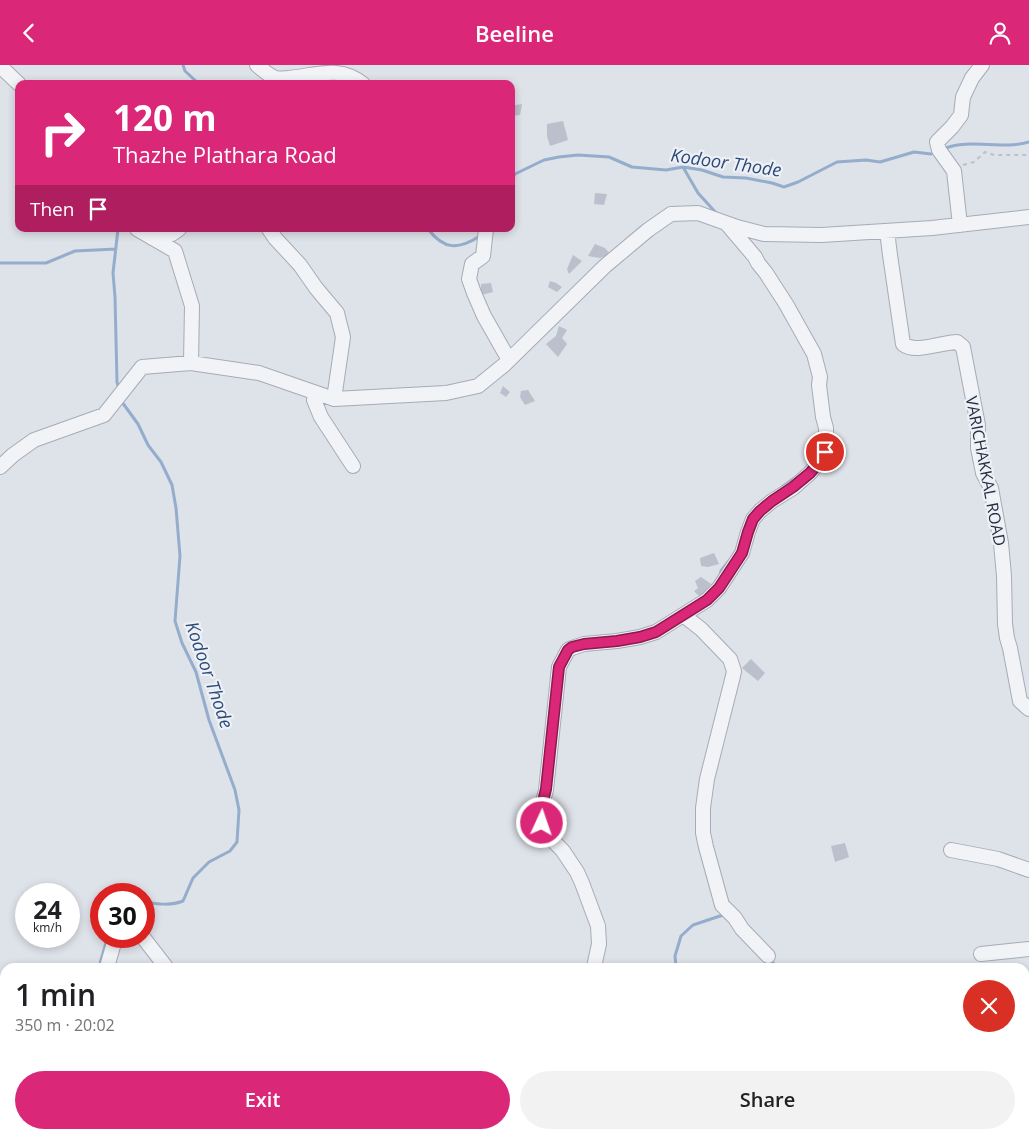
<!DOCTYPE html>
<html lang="en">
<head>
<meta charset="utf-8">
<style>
  body { margin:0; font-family:"Open Sans",sans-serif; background:#f2f2f2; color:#202124; height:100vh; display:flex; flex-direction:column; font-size:19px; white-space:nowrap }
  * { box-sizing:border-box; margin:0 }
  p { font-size:16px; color:#757577 }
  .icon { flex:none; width:28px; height:28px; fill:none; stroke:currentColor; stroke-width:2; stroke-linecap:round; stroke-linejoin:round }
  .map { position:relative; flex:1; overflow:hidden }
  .side { position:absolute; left:0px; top:898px; width:1030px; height:176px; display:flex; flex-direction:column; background:#fff; border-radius:15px 15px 0 0; box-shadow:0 2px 8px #0003 }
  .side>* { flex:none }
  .banner { position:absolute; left:15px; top:15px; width:500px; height:152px; border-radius:10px; box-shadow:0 2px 8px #0003; background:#db2777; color:#fff; overflow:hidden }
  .speed { position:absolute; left:15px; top:818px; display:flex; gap:10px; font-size:25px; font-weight:700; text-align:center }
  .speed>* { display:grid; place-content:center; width:65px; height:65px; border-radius:50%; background:#fff; box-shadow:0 2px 8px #0003; line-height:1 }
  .speed small { font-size:12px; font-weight:400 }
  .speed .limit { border:8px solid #d22; background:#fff; color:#111 }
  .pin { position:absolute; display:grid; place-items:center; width:42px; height:42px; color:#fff; margin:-21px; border:2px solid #fff; border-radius:50%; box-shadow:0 1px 5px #0007 }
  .me { position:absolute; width:55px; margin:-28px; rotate:3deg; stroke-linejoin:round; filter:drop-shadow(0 0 4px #0008) }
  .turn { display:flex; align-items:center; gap:18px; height:105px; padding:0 15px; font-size:22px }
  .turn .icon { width:65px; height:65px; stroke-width:2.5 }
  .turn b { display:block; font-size:35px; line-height:42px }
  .then { display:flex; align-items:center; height:48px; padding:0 15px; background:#0003; gap:10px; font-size:19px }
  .round { display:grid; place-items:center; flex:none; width:52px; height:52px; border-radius:26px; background:#f2f2f2 }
  .head { display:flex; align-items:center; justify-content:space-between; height:85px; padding:0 15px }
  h1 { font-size:30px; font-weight:600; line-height:38px }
  .button { display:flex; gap:10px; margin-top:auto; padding:10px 15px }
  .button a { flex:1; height:58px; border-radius:30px; background:#db2777; color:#fff; font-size:20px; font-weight:600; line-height:58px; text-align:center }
  .button a+a { background:#f2f2f2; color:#202124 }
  header { display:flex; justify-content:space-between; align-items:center; height:65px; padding:0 15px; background:#db2777; color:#fff; font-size:22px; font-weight:600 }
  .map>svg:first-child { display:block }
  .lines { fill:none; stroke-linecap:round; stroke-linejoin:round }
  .stream { stroke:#95adcd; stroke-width:3 }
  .building { fill:#bac0cc }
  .minor-casing { stroke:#a6acb7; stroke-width:16 }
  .path { stroke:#bcc0c8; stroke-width:2; stroke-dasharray:4 4; stroke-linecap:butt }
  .minor { stroke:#f1f3f7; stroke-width:14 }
  .route-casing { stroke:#8e194d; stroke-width:12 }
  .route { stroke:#db2777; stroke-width:9 }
  .labels { text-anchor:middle; stroke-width:4.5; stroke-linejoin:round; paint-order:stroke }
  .street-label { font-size:16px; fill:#252e41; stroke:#edf1f6 }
  .water-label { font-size:18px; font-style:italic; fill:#2c4a79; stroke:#edf1f6 }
</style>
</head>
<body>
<header><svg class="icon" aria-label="back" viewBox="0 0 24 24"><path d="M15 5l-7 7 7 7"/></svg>Beeline<svg class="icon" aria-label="person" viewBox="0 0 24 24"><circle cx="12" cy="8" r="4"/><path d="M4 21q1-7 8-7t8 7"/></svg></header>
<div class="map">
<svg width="1029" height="1073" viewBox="0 0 1029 1073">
  <rect width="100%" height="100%" fill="#dee2e9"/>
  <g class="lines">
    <path class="stream" d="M183 0 185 6 199 19
      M943 84C970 73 1002 85 1029 77
      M683 102 698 128 718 150
      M511 116 515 109 544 95 559 92 578 90 609 92 632 102 666 105 683 102 702 105 723 112 746 113 772 118 784 122 798 117 837 97 866 95 880 97 914 87 931 89 935 87
      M118 164 113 208 115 232 117 317 119 325
      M428 164C444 185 458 185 480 171
      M0 198H46L75 186 116 184
      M121 334 122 337 138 359 148 380 161 397 172 420 176 443 180 491 175 556 182 578 196 607 209 655 235 725 239 745 237 777 230 786 209 797 193 813 183 836C171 841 157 839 144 837
      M782 422 793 414
      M720 511 721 506 728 497
      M769 895 778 902
      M99 902 108 871
      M676 902 675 891 681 871 693 860 723 850
      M909 902C915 898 924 900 931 902
      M1025 927 1029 930
      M0 1022 5 1024
      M731 1073V1069"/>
  </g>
  <path class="building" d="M522 39 520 50 511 51V41Z
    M563 56 568 75 550 81 547 71V59Z
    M595 128 607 129 604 140 594 139Z
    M595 179 605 183 610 189 600 193 588 191Z
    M573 190 582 196 569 209 567 204Z
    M550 216 556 218 562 222 557 227 548 222Z
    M491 218 493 227 481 230V219Z
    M559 261 567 265 562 273 567 279 558 292 546 279 556 271Z
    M503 321 510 327 506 332 500 328Z
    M528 325 535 336 525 340 520 332 521 326Z
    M714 488 719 499 708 502 701 501 700 493Z
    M701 512 711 519 700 532 694 526 698 523 695 516Z
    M751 594 765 608 758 616 742 603Z
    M845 778 849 792 835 797 831 781Z"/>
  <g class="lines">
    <g class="minor-casing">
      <path id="minor" d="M257 0C263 5 269 11 276 13 280 14 285 13 288 13 319 10 339 0 363 19
        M0 1 19 19
        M960 160 954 106 939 85 937 77 952 62 961 50 963 32 972 13 982 0
        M137 164 175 186 192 241 191 298
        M269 164 275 173 300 200 316 223 337 248 343 272 334 334
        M486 164 483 191 472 199 469 214 474 228 484 251 509 295
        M887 166 890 190 903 279C915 289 942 277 957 277L963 282 978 360V383L983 408 991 423 1001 478 1004 511 1005 559 1007 573 1010 583 1020 636 1029 644
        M152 173 161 169H172L179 164
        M316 328 314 335 321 352 353 401
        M0 402 13 390 34 375 104 350 142 302 191 298 259 308 334 334 446 328 478 321 504 300 605 201 648 165 671 149 698 148 737 162 764 169 822 170 932 163 1029 152
        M683 550 701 564 730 594 734 606 733 611 707 714 703 743V768L706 782 722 840 735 853 742 864 768 891
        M951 785 998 794 1029 805
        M142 871 166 902
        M981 889 1029 884
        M107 902 116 871
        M594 902 599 879 598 861 582 818 577 807 563 786 543 765 542 740 546 725 559 602 568 585 572 583 584 579 617 576 640 572 656 567 707 535 719 523 742 488 748 467 753 454 760 446 772 436 793 423 810 408 822 394 825 387 826 383V363L823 352 819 320 820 312 814 289 786 239 766 208 758 198 755 192 727 159
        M0 1044 5 1050
        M17 1069 19 1073
        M30 1069 33 1073
        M293 1069 298 1073
        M43 1073 46 1069
        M544 1073 546 1069"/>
    </g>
    <path class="path" d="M963 100 974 97 985 87 994 90H1029"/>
    <use href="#minor" class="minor"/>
  </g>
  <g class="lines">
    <g class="route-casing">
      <path id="route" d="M542 758V740L546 724 559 602 568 585 572 582 584 579 617 576 640 572 656 567 707 535 719 523 742 488 748 467 753 454 760 446 772 436 793 422 810 408 822 394 825 387"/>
    </g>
    <use href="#route" class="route"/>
  </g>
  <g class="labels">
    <g class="street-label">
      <text transform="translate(986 406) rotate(79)" y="6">VARICHAKKAL ROAD</text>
    </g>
    <g class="water-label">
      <text transform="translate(726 98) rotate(8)" y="6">Kodoor Thode</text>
      <text transform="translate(209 610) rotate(71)" y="6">Kodoor Thode</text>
    </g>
  </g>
</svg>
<div class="speed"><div>24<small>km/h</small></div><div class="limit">30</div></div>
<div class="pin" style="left:825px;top:387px;background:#d93025"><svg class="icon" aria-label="arrive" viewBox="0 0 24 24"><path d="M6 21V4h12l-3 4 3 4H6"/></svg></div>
<svg class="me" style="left:542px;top:758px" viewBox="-20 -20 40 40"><circle r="17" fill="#db2777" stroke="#fff" stroke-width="3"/><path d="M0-11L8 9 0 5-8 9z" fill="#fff"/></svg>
<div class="banner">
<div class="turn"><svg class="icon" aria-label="right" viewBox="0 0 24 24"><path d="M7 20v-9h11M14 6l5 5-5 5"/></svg><div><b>120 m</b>Thazhe Plathara Road</div></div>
<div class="then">Then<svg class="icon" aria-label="arrive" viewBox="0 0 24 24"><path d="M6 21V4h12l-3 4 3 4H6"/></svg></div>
</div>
<section class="side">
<div class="head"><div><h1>1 min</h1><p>350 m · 20:02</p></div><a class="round" style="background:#d93025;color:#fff"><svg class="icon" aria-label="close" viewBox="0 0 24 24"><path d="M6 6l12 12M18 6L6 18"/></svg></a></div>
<div class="button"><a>Exit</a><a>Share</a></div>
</section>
</div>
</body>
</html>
